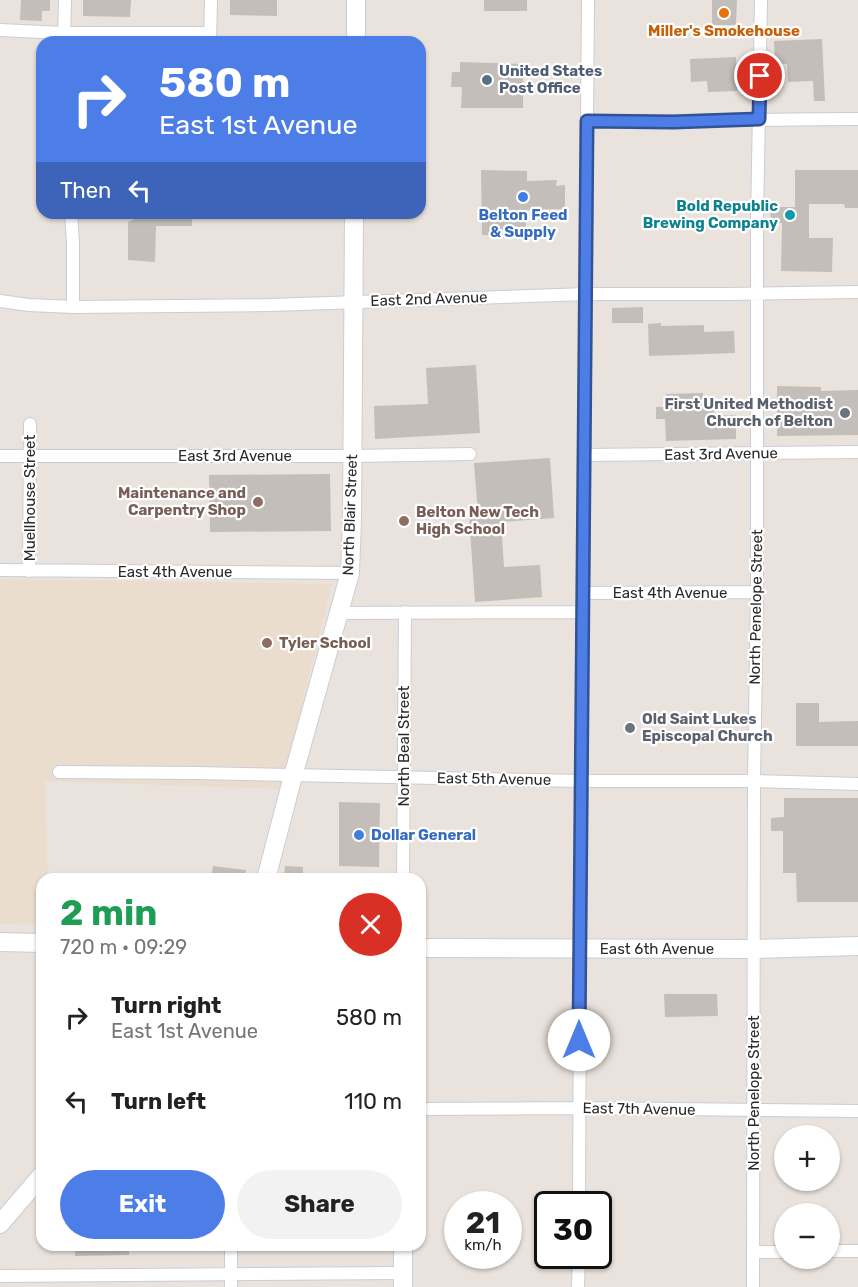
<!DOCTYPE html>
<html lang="en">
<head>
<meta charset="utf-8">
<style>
  body { margin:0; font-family:Rubik,sans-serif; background:#f2f2f2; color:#222; height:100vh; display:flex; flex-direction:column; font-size:22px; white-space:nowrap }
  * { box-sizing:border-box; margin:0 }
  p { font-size:20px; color:#767676 }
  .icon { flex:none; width:33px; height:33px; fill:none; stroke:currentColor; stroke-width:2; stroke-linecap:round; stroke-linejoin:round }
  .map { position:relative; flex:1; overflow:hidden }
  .panel { position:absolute; left:36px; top:873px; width:390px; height:378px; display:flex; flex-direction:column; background:#fff; border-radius:18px; box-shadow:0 2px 4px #0004 }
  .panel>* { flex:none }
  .hud { position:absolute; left:36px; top:36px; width:390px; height:183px; border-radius:18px; box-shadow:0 2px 4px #0004; background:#4d7ee7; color:#fff; overflow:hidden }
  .fabs { position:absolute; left:774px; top:1125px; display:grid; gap:12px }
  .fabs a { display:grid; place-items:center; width:66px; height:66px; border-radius:50%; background:#fff; box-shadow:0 2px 4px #0004; font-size:30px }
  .speed { position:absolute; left:444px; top:1191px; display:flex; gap:12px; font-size:30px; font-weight:700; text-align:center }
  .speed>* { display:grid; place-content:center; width:78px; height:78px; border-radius:50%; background:#fff; box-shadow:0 2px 4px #0004; line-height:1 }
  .speed small { font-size:15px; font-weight:400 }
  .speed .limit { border:3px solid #111; border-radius:9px; background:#fff; color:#111 }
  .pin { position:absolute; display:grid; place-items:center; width:51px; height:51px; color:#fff; margin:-26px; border:3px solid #fff; border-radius:50%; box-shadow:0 2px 6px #0007 }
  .me { position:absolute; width:66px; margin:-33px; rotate:0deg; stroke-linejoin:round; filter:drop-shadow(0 0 4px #0008) }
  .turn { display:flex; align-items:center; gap:21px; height:126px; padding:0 24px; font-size:27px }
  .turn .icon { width:78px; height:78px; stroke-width:2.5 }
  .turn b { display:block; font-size:42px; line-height:51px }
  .then { display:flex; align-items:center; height:57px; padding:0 24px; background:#0003; gap:12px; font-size:22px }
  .round { display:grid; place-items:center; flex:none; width:63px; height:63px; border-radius:32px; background:#f2f2f2 }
  .overview { display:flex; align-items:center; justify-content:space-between; height:102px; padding:0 24px }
  h1 { font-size:36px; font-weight:700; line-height:45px; color:#1e9e55 }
  .cta { display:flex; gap:12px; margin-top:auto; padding:12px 24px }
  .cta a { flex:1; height:69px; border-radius:36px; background:#4d7ee7; color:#fff; font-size:24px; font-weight:700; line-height:69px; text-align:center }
  .cta a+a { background:#f2f2f2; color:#222 }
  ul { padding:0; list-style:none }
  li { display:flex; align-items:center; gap:18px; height:84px; padding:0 24px }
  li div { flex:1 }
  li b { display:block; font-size:22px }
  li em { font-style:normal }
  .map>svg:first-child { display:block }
  .education { fill:#eaddce }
  .building { fill:#c3beb9 }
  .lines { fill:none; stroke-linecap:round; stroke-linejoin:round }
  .street-casing { stroke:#c9cdd6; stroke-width:14 }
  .secondary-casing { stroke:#c9cdd6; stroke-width:20 }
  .street { stroke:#fff; stroke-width:12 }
  .secondary { stroke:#fff; stroke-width:18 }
  .route-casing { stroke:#325296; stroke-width:15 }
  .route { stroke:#4d7ee7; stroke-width:10 }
  .food-dot { fill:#e8710a; stroke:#fff; stroke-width:2 }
  .service-dot { fill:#5c6f8a; stroke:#fff; stroke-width:2 }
  .shop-dot { fill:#3f7fe0; stroke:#fff; stroke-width:2 }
  .culture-dot { fill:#0f9aa8; stroke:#fff; stroke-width:2 }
  .worship-dot { fill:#6b7280; stroke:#fff; stroke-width:2 }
  .education-dot { fill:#8d6e63; stroke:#fff; stroke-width:2 }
  .labels { text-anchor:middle; stroke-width:4.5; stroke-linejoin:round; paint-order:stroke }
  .food-label { font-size:15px; font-weight:bold; fill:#c56008; stroke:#fff }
  .service-label { font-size:15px; font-weight:bold; fill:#4e5e75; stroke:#fff; text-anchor:start }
  .culture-label { font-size:15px; font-weight:bold; fill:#0d838f; stroke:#fff; text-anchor:end }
  .shop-label { font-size:15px; font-weight:bold; fill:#366cbe; stroke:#fff }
  .street-label { font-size:15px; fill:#2a2a2a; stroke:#fff }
  .worship-label { font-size:15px; font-weight:bold; fill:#5b616d; stroke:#fff; text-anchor:end }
  .education-label { font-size:15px; font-weight:bold; fill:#785e54; stroke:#fff; text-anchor:start }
</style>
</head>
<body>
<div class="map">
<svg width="858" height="1287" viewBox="0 0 858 1287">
  <rect width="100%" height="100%" fill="#eae3dd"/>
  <path class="education" d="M0 579 332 584 281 789 45 781 48 879H42V925L0 924Z"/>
  <path class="building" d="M21 0H50V11H42V21L20 20Z
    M83 0H131L130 17 83 16Z
    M230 0H277V16L230 15Z
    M484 0H527V11H484Z
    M712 0H737L736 25H712Z
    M822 39 825 101H814L813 81 788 82 787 64H775L774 41Z
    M736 57 737 91 708 92 707 81 691 82 690 59Z
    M460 62 523 64V108H461L462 87H451L452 72H460Z
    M481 170 527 171V181L557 180 556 186 565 185V209L526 210V236L482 235Z
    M795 170H858V208H845L844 204H809V238H833L832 272 781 271 782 223H771L770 207H795Z
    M147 213H192V226H156L155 262 128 260V222Z
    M643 307V323H612V308Z
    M661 323V326L704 325V332L734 331 735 353 649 356 648 324Z
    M476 365 480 433 375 439 374 406 428 404 426 368Z
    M777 386 821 387V391L858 390V435L777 436Z
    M703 393V398H713L714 416 736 415V439L666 441 665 419H656V407H666V394Z
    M550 458 554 518 501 522 504 567 540 565 542 597 475 602 469 515 478 514 474 463Z
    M330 474 331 531 210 532 209 475Z
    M796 703H819V722L858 721V746H796Z
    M784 798H858V902H797L796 873H783V831H771V818L784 817Z
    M339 802 380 803 379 867 339 866Z
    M213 866 246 870 245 879H211Z
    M285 866 303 867V879H284Z
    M664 994H717L718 1016 665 1017Z
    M75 1245H129V1255L75 1256Z"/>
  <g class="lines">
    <g class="street-casing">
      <path id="street" d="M0 30 64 33H210
        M64 42 65 0
        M210 42 211 0
        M587 121C678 122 768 119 858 119
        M71 213 73 243V307
        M0 301 29 305 73 307 271 305 586 294H727L858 292
        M584 455 858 452
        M0 456H352L470 454
        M0 570 350 573
        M29 571 30 424
        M583 593 757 592
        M338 613 583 612
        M59 772 196 773 581 781H754L858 784
        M403 879 405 612
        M420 1109 579 1108 858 1111
        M579 1204 580 971 588 0
        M830 1251H858
        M753 1252H784
        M0 1276 404 1273
        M231 1287V1245
        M578 1287 579 1256
        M753 1287 754 781 757 592V220L761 0"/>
    </g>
    <g class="secondary-casing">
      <path id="secondary" d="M356 42V0
        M266 879 293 776 350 573 352 519 354 213
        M0 942 42 943
        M420 948 754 949 858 946
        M0 1224 42 1175
        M403 1245V1287"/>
    </g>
    <use href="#street" class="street"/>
    <use href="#secondary" class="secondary"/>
  </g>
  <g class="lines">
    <g class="route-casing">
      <path id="route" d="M579 1040 587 121 673 122 759 119 760 76"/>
    </g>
    <use href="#route" class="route"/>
  </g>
  <circle class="food-dot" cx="724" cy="13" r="6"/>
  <circle class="service-dot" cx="487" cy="80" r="6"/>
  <g class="shop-dot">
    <circle cx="523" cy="197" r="6"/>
    <circle cx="359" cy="835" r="6"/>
  </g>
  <circle class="culture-dot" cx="790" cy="215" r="6"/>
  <g class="worship-dot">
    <circle cx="845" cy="413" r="6"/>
    <circle cx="630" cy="728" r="6"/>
  </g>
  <g class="education-dot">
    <circle cx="258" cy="502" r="6"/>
    <circle cx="404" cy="521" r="6"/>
    <circle cx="267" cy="643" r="6"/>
  </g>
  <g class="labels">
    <g class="food-label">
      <text x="724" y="36">Miller's Smokehouse</text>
    </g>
    <g class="service-label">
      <text x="499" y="76">United States<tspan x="499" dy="17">Post Office</tspan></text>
    </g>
    <g class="culture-label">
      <text x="778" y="211">Bold Republic<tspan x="778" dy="17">Brewing Company</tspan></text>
    </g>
    <g class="shop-label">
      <text x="523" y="220">Belton Feed<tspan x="523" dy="17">&amp; Supply</tspan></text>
      <text x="371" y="840" text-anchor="start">Dollar General</text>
    </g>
    <g class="street-label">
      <text transform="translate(429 299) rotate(-2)" y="5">East 2nd Avenue</text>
      <text transform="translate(721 454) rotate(-1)" y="5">East 3rd Avenue</text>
      <text x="235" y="461">East 3rd Avenue</text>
      <text transform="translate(30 498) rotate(-90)" y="5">Muellhouse Street</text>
      <text transform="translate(350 515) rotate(-88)" y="5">North Blair Street</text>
      <text x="175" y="577">East 4th Avenue</text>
      <text x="670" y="598">East 4th Avenue</text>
      <text transform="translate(756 607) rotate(-89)" y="5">North Penelope Street</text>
      <text transform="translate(404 746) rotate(-90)" y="5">North Beal Street</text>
      <text transform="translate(494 779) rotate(1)" y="5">East 5th Avenue</text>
      <text x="657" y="954">East 6th Avenue</text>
      <text transform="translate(754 1093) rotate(-90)" y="5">North Penelope Street</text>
      <text transform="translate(639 1109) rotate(1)" y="5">East 7th Avenue</text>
    </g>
    <g class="worship-label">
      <text x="833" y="409">First United Methodist<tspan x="833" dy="17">Church of Belton</tspan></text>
      <text x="642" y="724" text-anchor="start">Old Saint Lukes<tspan x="642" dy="17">Episcopal Church</tspan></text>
    </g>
    <g class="education-label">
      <text x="246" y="498" text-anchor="end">Maintenance and<tspan x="246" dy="17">Carpentry Shop</tspan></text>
      <text x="416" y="517">Belton New Tech<tspan x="416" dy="17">High School</tspan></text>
      <text x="279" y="648">Tyler School</text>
    </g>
  </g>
</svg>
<div class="fabs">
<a>+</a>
<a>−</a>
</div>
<div class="speed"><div>21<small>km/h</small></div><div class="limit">30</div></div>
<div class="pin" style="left:760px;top:76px;background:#d93025"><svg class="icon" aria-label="arrive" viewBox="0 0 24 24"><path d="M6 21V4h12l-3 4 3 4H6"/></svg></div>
<svg class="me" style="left:579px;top:1040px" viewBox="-20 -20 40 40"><circle r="19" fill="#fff"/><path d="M0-13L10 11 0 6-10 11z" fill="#4d7ee7"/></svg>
<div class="hud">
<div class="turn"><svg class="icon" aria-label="right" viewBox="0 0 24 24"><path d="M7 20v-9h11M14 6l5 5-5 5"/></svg><div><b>580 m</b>East 1st Avenue</div></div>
<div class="then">Then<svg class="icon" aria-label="left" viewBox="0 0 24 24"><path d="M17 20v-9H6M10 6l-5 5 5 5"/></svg></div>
</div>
<section class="panel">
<div class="overview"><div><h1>2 min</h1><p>720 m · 09:29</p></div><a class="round" style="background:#d93025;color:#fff"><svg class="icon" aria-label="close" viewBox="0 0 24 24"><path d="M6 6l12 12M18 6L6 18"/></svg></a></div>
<ul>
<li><svg class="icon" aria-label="right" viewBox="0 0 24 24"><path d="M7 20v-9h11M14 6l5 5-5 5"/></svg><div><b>Turn right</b><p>East 1st Avenue</p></div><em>580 m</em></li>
<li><svg class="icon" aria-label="left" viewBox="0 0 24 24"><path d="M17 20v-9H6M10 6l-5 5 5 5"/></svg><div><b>Turn left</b></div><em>110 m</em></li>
</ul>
<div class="cta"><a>Exit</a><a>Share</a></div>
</section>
</div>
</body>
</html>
